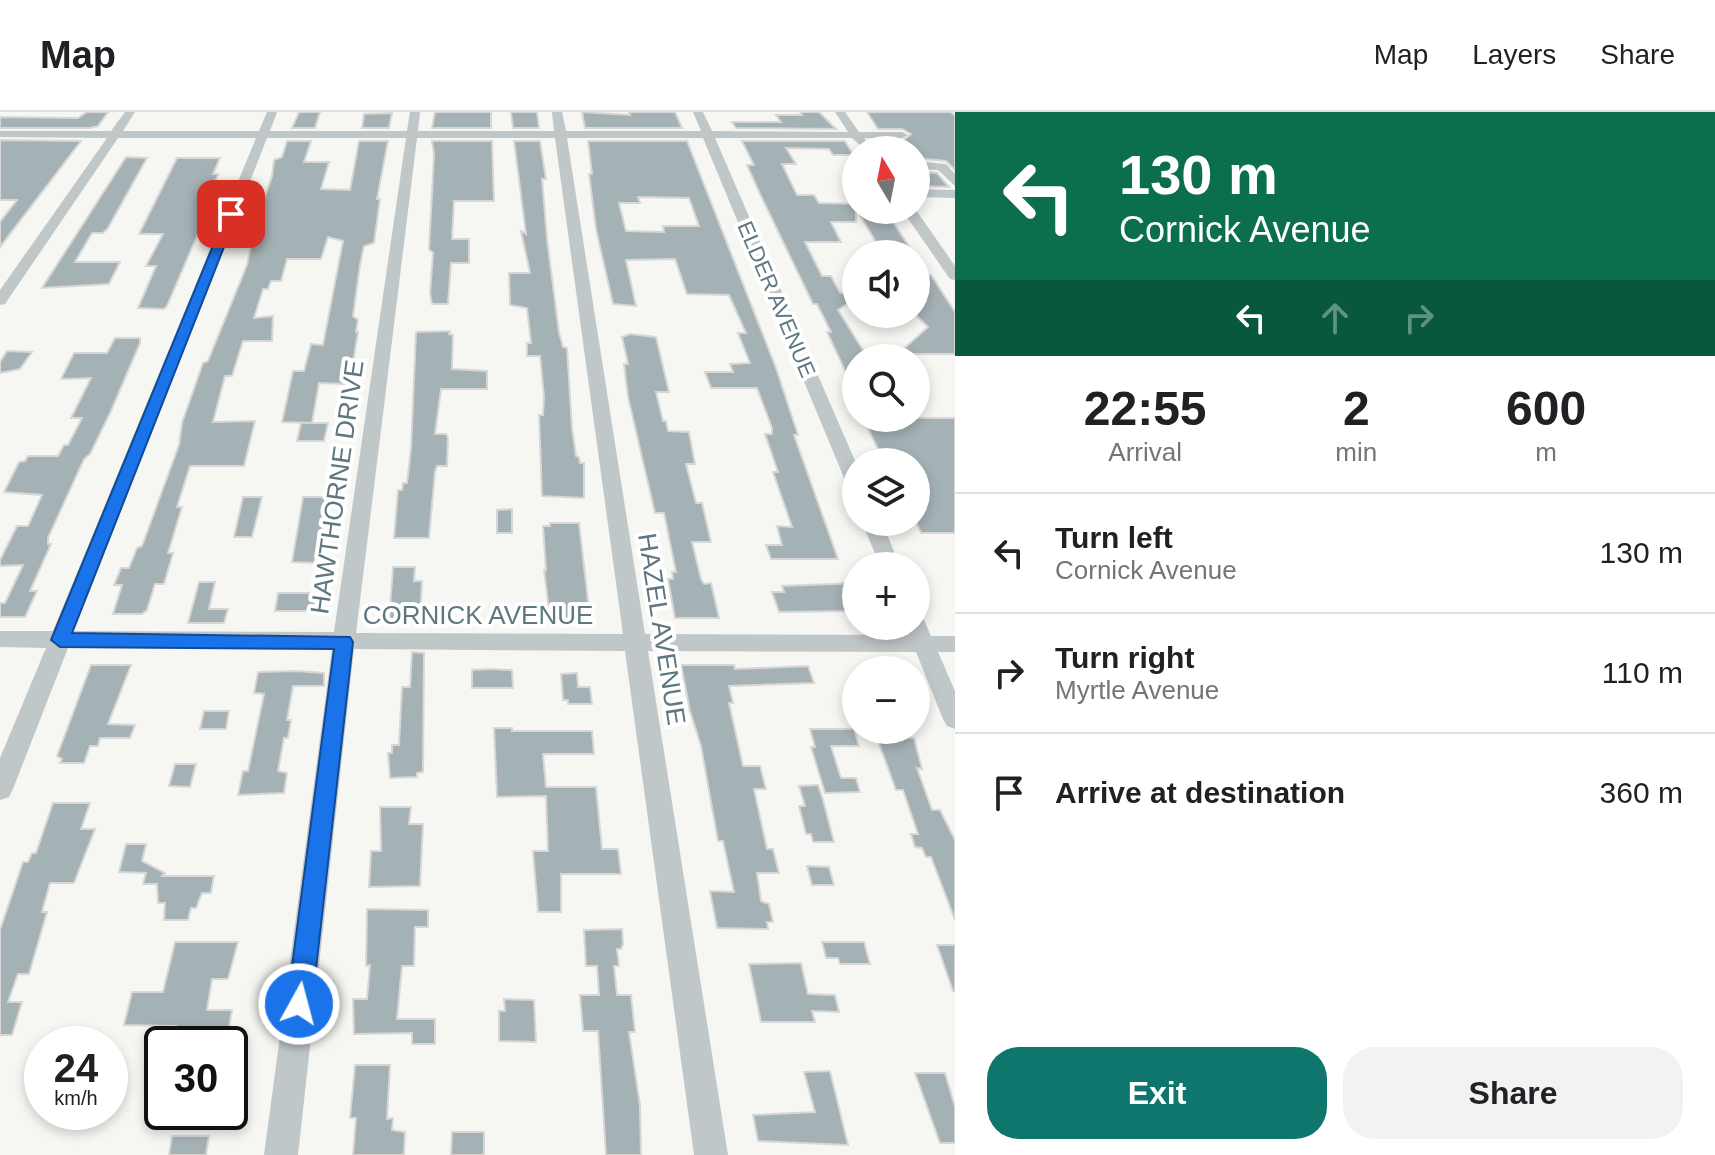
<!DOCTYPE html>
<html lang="en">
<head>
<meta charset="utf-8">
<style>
  body { margin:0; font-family:Helvetica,sans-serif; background:#f2f2f2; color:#202124; height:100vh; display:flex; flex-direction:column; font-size:30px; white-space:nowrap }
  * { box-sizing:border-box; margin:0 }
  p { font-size:26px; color:#757577 }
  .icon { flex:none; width:44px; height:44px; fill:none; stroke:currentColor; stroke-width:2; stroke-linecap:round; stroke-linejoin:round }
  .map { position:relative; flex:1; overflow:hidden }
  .drawer { display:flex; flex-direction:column; background:#fff; width:760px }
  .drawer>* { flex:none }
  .banner { background:#0b6e4f; color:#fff; overflow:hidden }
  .needle { width:52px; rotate:350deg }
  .tools { position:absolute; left:842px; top:24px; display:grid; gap:16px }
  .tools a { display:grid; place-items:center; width:88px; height:88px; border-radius:50%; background:#fff; box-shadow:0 4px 12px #0003; font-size:40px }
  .speed { position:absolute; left:24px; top:914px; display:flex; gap:16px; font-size:40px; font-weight:700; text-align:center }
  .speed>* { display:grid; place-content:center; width:104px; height:104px; border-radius:50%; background:#fff; box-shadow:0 4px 12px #0003; line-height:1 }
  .speed small { font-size:20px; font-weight:400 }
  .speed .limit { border:4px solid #111; border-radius:12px; background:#fff; color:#111 }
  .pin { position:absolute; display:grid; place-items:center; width:68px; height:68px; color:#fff; margin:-34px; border-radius:16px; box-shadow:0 4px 12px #0006 }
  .me { position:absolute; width:88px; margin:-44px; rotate:7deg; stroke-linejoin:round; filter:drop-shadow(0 0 6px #0008) }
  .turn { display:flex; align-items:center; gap:28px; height:168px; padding:0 32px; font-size:36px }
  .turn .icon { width:104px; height:104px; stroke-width:2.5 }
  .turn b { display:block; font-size:56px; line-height:68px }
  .lanes { display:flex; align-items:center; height:76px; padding:0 32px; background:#0003; justify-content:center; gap:40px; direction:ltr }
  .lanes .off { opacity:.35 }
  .eta { display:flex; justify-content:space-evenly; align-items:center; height:136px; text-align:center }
  .eta b { font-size:48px; font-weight:700; line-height:56px }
  .button { display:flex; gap:16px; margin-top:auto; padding:16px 32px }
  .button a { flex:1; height:92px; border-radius:32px; background:#0f766e; color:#fff; font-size:32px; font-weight:700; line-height:92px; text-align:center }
  .button a+a { background:#f2f2f2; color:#202124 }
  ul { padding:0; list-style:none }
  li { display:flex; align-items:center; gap:24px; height:120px; padding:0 32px; border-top:2px solid #e0e0e0 }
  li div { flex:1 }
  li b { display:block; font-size:30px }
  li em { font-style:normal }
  header { display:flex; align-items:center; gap:48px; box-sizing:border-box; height:112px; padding:0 40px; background:#fff; border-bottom:2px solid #e0e0e0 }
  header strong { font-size:38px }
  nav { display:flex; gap:44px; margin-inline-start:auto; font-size:28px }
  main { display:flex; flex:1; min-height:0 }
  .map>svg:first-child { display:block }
  .building { fill:#a5b2b5; stroke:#d8d7d5; stroke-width:2; fill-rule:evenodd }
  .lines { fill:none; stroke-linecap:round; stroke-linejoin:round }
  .minor { fill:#c0c7c9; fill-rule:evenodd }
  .route { fill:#1a73e8; stroke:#114b97; stroke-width:2 }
  .labels { text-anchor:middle; stroke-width:8; stroke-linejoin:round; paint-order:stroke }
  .far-street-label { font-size:22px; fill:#5f7880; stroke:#fff }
  .street-label { font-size:26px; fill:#5f7880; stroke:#fff }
</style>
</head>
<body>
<header>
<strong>Map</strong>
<nav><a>Map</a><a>Layers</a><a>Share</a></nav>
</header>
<main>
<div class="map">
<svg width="955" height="1043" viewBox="0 0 955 1043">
  <rect width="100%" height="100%" fill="#f6f6f2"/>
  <path class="building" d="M87 0H108L98 14 90 16H0V5L78 6Z
    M299 0H320L315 16H292Z
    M435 0H491V16H432Z
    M511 0H537L539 16H513Z
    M582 0 630 3 629 0H675L682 16H585Z
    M800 0H819L836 17 736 16 732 10H781L776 3H802Z
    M867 0H951L955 4V58L946 49 916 46V38H893L887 29H903L911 22 902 17H878Z
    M392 1 389 16H362L364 2Z
    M0 28 81 29 0 135V110L17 88H0Z
    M287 29H311L304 50H329L321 77 350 78 359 29H388L377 87H380L374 131 364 134 360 153 353 204 358 208 356 220H358L351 263H348L346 272 319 271 312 311 282 310 293 259H304L311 232 323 233 343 129 328 125 321 147H287L281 169H271L268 177H263L254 206 273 204 272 229H243L232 264H225L213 310 255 309 244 354H190L177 395H182L168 441H173L164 472H155L147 498 142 502H113L122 473H114L121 456H129L137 436 142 434 179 333 182 311 203 251 208 249 247 153 251 134H248L272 64 274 48 282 45Z
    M432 29H492L494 89H454L452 127H469V151H451L448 192H432L430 182 433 141 429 137 434 42Z
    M514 29H540L546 67H542L547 127 559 221 563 235 567 236 572 316 576 344 579 345 580 351H584V386L542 384 539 303H543L544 285 540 244H527V231H531L527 196 510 193 509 161H530L521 119 526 122Z
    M588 29H687L776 256 798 323H794L838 447H771L766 433H782L777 414 792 415 773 360H778L765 322H772V316L757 276H711L705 260H733L730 252 750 251 738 221H746L729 183 687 182 675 147 626 148 636 194 613 192 596 117 589 62H592ZM638 85 689 86 699 114H663L664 120 626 119 619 91H640Z
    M742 29H845L853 43H833L829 37 786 36 796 52H782L797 83H814L819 91 856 92V110H831L841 130H805L822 164H831L840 181H856V186L838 198 868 246H856V282L827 220H831L817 192H813L760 82 747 53H754Z
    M126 45 147 46 108 116 103 121H92L75 150H120L109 172 42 176Z
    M177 46H220L213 62H218L210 84 212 89 167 194 164 197 138 196 156 154H146L163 122H139Z
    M916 60 937 61 949 75 919 74Z
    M857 98H881L889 104 914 142H883Z
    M916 163H931L955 200V242H898L928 215 916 203V180H925Z
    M450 219 449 222 453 223 452 257 487 259V277H441L435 322H446L448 326 447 354H437L435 360 429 426H394L398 378H402L403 371H407L411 336 416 220Z
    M630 222 656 225 669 280H656L663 309H666L668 319 689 320 695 352H686L696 391H702L711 430H692L701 467 704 472 711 471 719 506H675L668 467H673L672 460H676L664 401H655L628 285 624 252H628L622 225Z
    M115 226H140V231L111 299 90 342 84 347 48 426V432H51L30 479H37L25 505H0V491H5L23 453 0 454V448L17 414H28L42 383 4 380 19 350 25 349 28 344H58L64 333H68L82 306H71L91 266 61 267 74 241H107Z
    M7 239 32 240 20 257 0 261V250Z
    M863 306H955V421H921L916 410V350H889L884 339H879Z
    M301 311H328L324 329H297Z
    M243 385H262L252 425H234Z
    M303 385H329L314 451 292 450Z
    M512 397V421H497V398Z
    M550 411H579L590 506H550L544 458H546L543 414H550Z
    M393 455H415L414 469H422L420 510H389Z
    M199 470H215L209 497H228L224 511H188Z
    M856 471V499L779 500 772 480H784L782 474Z
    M278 481H316L314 499H275Z
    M412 540 424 541 423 660 417 661V665L390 666 388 641H392V633H399L402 575H410Z
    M91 553H131L108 612 135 613 130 626H100L98 634H90L84 651H60L62 647 57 644Z
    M681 553H734L735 557 808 554 814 571 729 574 733 591H729L743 654H760L766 677H754L767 737H773L779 761H757L761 789 769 792 773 810H767L768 817 717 816 710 779 734 780 723 729H718L701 634 690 599Z
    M490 557 512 558 513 576H472V558Z
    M296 559 324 561V574H293L287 608H291L288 626H284L278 659 287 661 284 681 238 683 243 659H248L264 582 254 581 258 560Z
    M577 561 578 575H590L592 592H568V588H563L561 562Z
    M204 599H229L226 617H200Z
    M494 616H512V619H592L594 642H543L546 675H596L602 737H618L621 762H561V800H538L533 739H548L546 684 497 685Z
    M810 617H854L859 634H831L841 666H856L860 680 825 681 811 635H815Z
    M877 626H914L922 657 917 656 932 698H940L955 728V808L931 745H926L922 736 915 735 911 722H918L903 678H896Z
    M175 652H196L190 675 169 674Z
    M818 673 823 688 834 730H813L811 722H806L799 694H805L799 674Z
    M53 691H90L81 717H95L74 771H50L42 800H47L29 862H18L8 890H22L12 923H0V818L23 750H28L32 741H36Z
    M380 695H411L409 712H423L420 774 369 775 371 739H381Z
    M126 732H146L142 749 165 761 162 764H214L211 781H202L196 796H191L188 808H164L165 791H158L157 772H143L146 761 119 760Z
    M807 754 829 755 834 773H812Z
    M367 797 428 798V815H415L414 854H402L397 907H435V932H412V921L354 922 353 887H367L370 853 366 854Z
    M622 817 623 832 621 837H617L619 854H614L617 883H631L635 920H629L640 993 641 1043H606L598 919H583L580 883H599L597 854H586L584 818Z
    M175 830H238L228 867H212L207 898H232L226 932 172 931 176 914 124 913 132 880H163Z
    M822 830H864L870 852H840L838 846H826Z
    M937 833H955V879H953Z
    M801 851 808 882 835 883 839 900 812 899 815 910H761L749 852Z
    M504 887 534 888 536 930 499 929V899H505Z
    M355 953H390L387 1007 393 1006 392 1018 405 1020 404 1043H353L356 1006H350Z
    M830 959 848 1033 758 1029 753 1003 815 1000 804 960Z
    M915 961H945L955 995V1031H940Z
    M452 1020H484V1043H451Z
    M172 1024H209L206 1043H169Z"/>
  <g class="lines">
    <path class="minor" d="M125 0H135L123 19H259L267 0H277L270 19H407L410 0H420L418 19H554L552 0H562L566 19H701L693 0H703L712 19 848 20 835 0H845L859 20H902L908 23 902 26H864L868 32 862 35 852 26H715L856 351V379L847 373 703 26H567L645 522 909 523 905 514H916V506L924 508 931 524H955V540H938L955 579V617L947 614 943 607 916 540 648 539 728 1043H694L625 539 354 537 298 1043H264L332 537 68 536 13 677 9 685 0 688V646L46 536 0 535V519H53L256 26H118L5 192 0 193V178L107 26 0 25V19H111ZM267 26H406L334 520 74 519ZM417 26H555L623 522 356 521Z
      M916 49 946 52 955 62V74L938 58 916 57Z
      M916 77 955 78V86L916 85Z
      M902 98H916L955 154V168L950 167Z
      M862 410H882L900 454H880Z"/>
  </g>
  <path class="route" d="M231 99 237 102 72 521 350 525 353 530 312 892 308 901 299 905 291 901 287 892 334 537 60 535 51 528 226 102Z"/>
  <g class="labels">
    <g class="far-street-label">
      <text transform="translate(777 187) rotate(67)" y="8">ELDER AVENUE</text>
    </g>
    <g class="street-label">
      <text transform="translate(337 375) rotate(-82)" y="9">HAWTHORNE DRIVE</text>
      <text x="478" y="512">CORNICK AVENUE</text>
      <text transform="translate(662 517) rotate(81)" y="9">HAZEL AVENUE</text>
    </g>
  </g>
</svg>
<div class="tools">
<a><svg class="needle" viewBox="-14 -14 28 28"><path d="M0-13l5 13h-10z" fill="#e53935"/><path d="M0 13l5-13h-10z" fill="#757577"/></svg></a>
<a><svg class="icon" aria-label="sound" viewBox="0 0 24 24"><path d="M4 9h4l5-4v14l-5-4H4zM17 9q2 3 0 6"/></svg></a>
<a><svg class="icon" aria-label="search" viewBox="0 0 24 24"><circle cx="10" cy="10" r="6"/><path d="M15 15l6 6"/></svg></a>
<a><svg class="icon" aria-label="layers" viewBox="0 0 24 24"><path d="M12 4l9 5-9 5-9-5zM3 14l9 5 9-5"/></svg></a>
<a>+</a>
<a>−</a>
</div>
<div class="speed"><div>24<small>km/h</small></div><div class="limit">30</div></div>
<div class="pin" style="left:231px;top:102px;background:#d93025"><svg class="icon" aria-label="arrive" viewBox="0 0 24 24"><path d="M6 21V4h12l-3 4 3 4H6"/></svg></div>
<svg class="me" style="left:299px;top:892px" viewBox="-20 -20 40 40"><circle r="17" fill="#1a73e8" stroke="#fff" stroke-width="3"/><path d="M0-11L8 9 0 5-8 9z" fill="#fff"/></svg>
</div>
<section class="drawer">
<div class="banner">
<div class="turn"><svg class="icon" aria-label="left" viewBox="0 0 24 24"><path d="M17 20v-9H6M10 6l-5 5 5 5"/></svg><div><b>130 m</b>Cornick Avenue</div></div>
<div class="lanes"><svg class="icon" aria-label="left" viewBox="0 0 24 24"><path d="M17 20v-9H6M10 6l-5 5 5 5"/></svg><svg class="icon off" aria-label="ahead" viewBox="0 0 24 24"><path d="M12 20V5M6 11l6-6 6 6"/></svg><svg class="icon off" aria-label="right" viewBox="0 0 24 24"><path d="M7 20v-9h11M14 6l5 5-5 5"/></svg></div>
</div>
<div class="eta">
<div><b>22:55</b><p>Arrival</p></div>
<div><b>2</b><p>min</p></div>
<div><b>600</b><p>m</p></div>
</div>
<ul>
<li><svg class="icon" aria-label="left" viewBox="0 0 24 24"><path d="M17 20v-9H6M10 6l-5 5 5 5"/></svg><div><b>Turn left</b><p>Cornick Avenue</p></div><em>130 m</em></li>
<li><svg class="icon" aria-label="right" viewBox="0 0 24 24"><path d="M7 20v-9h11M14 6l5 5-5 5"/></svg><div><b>Turn right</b><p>Myrtle Avenue</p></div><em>110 m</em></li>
<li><svg class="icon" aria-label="arrive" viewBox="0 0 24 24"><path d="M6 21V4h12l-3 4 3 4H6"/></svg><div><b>Arrive at destination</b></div><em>360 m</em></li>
</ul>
<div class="button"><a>Exit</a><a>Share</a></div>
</section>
</main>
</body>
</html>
